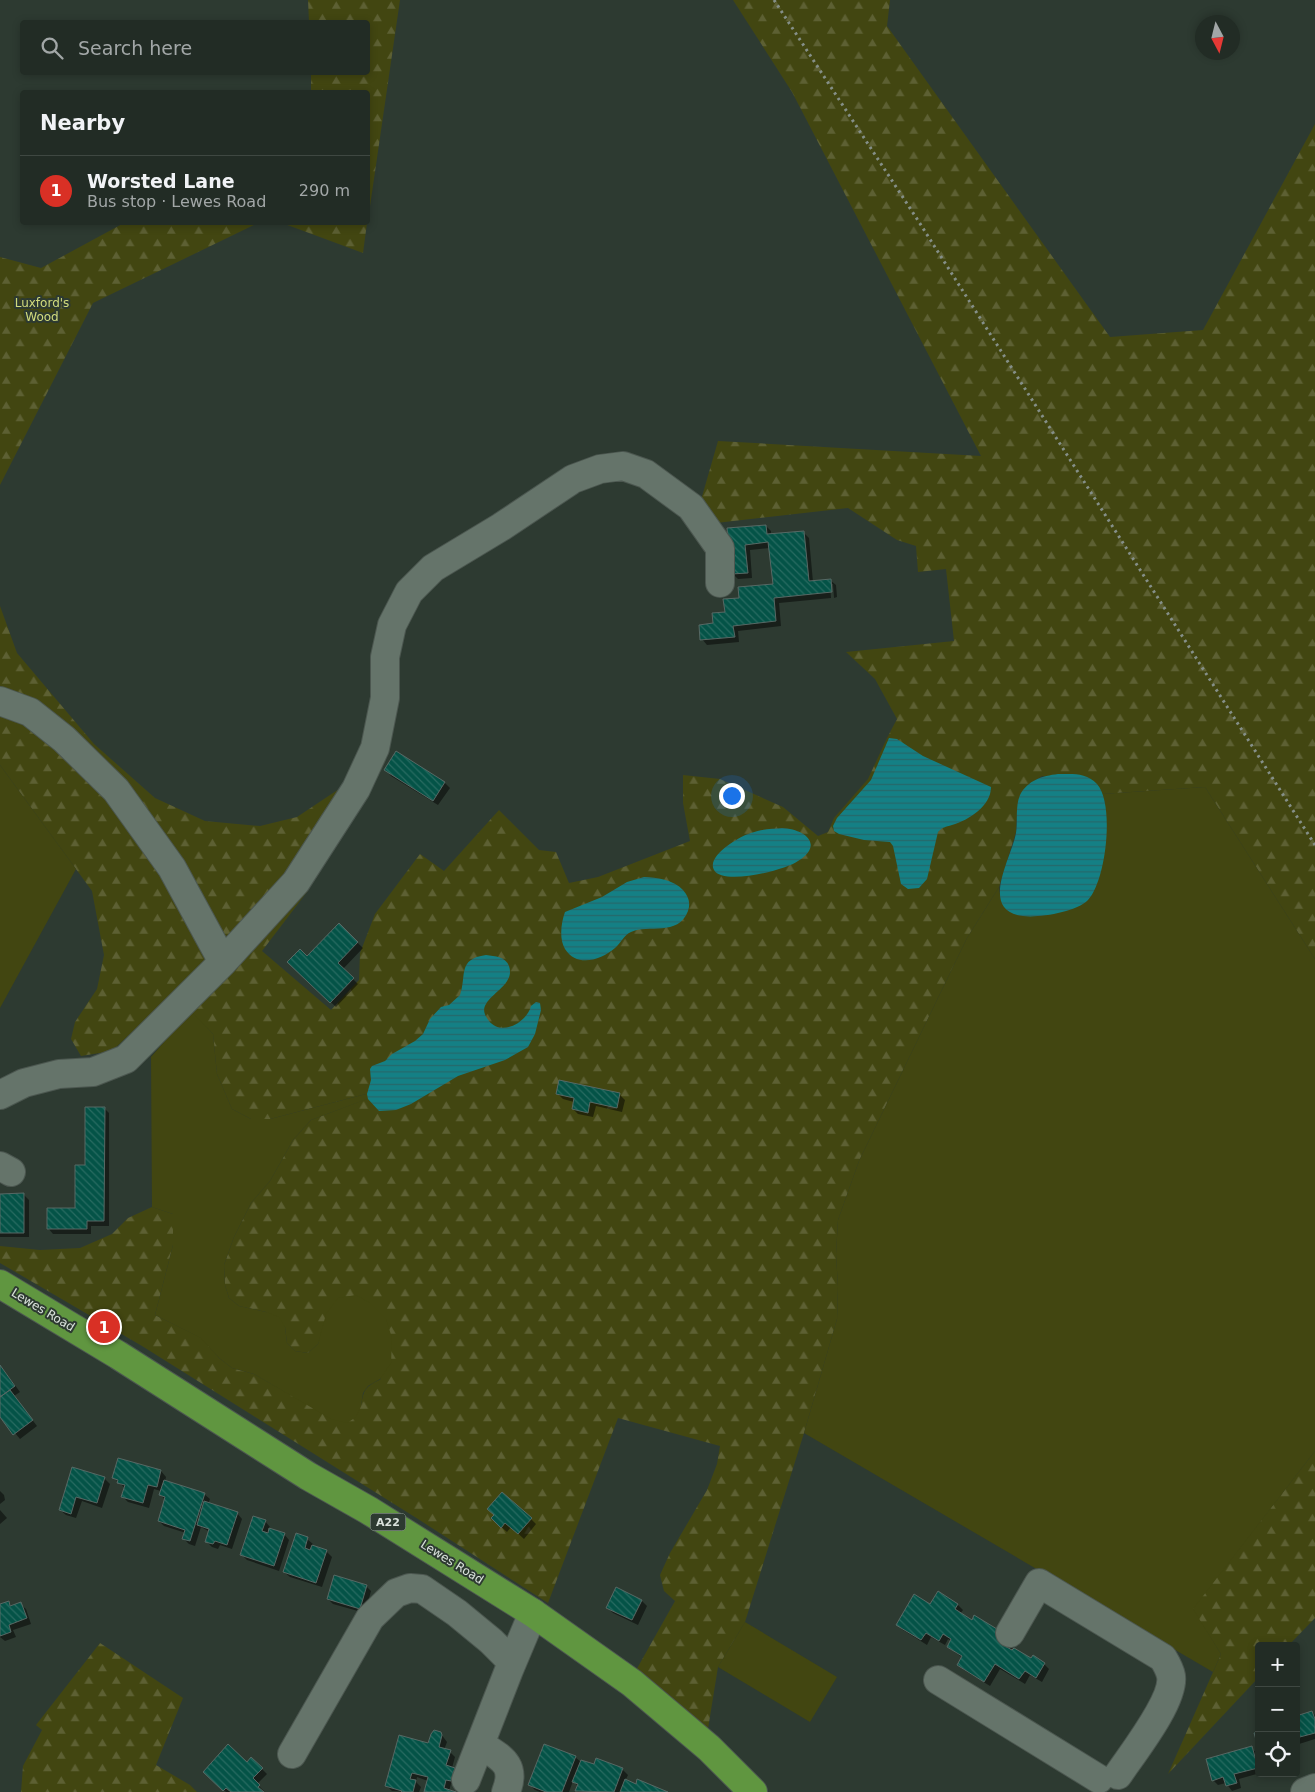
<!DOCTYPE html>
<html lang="en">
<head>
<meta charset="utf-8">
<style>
  body { margin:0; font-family:"DejaVu Sans",sans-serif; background:#2a342d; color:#f1f3f6 }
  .controls { position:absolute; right:15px; bottom:15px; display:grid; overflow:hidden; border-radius:5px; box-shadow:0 2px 8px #0003 }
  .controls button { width:45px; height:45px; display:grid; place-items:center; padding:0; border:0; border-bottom:1px solid #3f4842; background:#222c25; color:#f1f3f6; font:25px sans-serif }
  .compass { position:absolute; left:1195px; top:15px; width:45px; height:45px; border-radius:50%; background:#222c25; box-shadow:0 2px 8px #0003; rotate:173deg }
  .you { position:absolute; left:731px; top:795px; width:18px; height:18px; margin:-12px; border:4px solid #fff; border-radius:50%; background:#1a73e8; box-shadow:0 0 0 8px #1a73e833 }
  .badge { display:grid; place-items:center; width:32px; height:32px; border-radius:50%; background:#d93025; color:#fff; font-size:16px; font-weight:700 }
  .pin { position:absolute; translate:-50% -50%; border:2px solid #fff; box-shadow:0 1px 5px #0006 }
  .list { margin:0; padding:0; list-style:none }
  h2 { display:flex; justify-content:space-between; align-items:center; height:65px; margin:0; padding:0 20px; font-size:21px }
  h2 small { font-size:16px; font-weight:400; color:#a2a7a7 }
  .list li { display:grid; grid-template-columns:32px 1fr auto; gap:15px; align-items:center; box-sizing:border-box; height:70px; padding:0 20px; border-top:1px solid #3f4842 }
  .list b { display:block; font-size:19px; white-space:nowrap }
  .list p { margin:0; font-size:16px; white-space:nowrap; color:#a2a7a7 }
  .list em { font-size:16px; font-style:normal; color:#a2a7a7 }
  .icon { flex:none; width:28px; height:28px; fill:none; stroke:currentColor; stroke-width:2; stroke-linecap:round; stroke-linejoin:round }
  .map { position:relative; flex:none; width:1315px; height:1792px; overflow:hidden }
  .search { position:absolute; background:#222c25; box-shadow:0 2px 8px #0003; left:20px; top:20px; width:350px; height:55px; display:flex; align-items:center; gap:12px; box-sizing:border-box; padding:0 18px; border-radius:5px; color:#a2a7a7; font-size:19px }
  .panel { position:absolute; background:#222c25; box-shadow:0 2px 8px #0003; left:20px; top:90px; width:350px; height:135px; border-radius:5px }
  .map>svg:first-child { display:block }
  .forest { fill:url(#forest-firs) }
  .garden { fill:#424611 }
  .water { fill:url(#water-rules) }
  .shadow { fill:#0007 }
  .building { fill:url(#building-back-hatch); stroke:#576864 }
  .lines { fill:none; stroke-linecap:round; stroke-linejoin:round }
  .minor-casing { stroke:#4c5750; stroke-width:30 }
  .highway-casing { stroke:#4c5750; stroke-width:30 }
  .path { stroke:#858f88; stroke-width:3; stroke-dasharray:2.5 4; stroke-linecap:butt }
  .minor { stroke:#65746a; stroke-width:28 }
  .highway { stroke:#609640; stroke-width:28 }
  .labels { text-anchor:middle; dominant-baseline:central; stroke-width:4; stroke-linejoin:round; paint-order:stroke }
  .shield { fill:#2d3a31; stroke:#a6b0a9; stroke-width:1 }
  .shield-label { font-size:11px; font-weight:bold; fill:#dae2dc }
  .park-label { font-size:12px; fill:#d1db7c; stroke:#2d3a31 }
  .street-label { font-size:12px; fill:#dae2dc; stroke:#2d3a31 }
</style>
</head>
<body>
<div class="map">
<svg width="1315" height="1792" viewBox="0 0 1315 1792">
  <defs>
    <pattern id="forest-firs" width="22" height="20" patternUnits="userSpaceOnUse" patternTransform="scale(1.25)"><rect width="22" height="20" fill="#424611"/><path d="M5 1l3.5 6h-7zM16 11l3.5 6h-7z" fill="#5d6033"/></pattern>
    <pattern id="water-rules" width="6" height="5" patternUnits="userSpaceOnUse" patternTransform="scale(1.25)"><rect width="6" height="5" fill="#148085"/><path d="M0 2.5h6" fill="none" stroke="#26686a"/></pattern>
    <pattern id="building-back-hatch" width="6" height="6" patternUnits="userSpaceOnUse" patternTransform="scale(1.25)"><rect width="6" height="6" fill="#045347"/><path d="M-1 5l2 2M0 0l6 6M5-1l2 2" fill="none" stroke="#286b61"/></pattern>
  </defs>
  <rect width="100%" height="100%" fill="#2d3a31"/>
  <path class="forest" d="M 308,0 L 400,0 L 368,220 L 368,92 L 311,92 L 311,73 L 368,72 L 368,22 L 309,22 Z
    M 733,0 L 890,0 L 887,26 L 1110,337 L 1203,330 L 1315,124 L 1315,959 L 1205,787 L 1102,794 L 1098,785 L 1042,776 L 1028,785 L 1020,796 L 1017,811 L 1016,832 L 999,887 L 967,938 L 859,1161 L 838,1220 L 836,1254 L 838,1287 L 837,1319 L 804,1433 L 745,1622 L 718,1667 L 707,1735 L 635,1672 L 675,1601 L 664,1591 L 660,1575 L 670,1553 L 707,1490 L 717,1464 L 720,1446 L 618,1418 L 548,1603 L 418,1519 L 142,1346 L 0,1263 L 0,1246 L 40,1250 L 80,1248 L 112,1234 L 128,1218 L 152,1207 L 173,1214 L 173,1245 L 155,1315 L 202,1338 L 219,1358 L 232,1368 L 254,1374 L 291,1395 L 361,1406 C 364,1389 365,1387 381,1379 L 323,1331 L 318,1344 L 308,1353 L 295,1351 L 287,1343 L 285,1327 L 266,1312 L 239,1306 L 229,1298 L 225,1285 L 224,1265 L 234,1237 L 251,1203 L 270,1181 L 293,1140 L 311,1120 L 366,1099 L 366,1094 L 270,1119 L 251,1119 L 232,1109 L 217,1074 L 213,1034 L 172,994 L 112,1051 L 81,1056 L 71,1039 L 75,1022 L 97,989 L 104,955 L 92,891 L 0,765 L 0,606 L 17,653 L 94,744 L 155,798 L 205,821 L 260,826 L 297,817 L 342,787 L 360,806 L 307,892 L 262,951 L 331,1010 L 359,980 L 360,953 L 375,914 L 420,854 L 444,871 L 499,810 L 539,850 L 556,852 L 569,883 L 598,877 L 690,841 L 683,803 L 683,775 L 720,779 L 783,807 L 818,836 L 828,832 L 834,818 L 868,779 L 887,738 L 897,719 L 875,679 L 846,652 L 954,641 L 946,569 L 918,572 L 916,546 L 897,540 L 848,508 L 716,523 L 701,500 L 718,441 L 981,456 L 792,92 Z
    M 124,223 L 258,223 L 93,303 L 0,485 L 0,257 L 41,268 Z
    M 282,223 L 367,223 L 363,253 Z
    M 1315,1451 L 1315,1618 L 1288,1646 L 1259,1646 L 1259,1677 L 1168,1774 L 1221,1654 L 1192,1609 Z
    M 100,1643 L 183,1698 L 156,1765 L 190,1785 L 197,1792 L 21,1792 L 23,1766 L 42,1730 L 36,1725 Z"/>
  <path class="garden" d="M 0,765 L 76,869 L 0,1008 Z
    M 1205,787 L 1315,959 L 1315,1451 L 1193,1609 L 1221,1654 L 1213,1672 L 804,1433 L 837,1319 L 838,1287 L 836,1254 L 838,1220 L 859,1161 L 967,938 L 999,887 C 1001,922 1030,917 1056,913 L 1105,803 L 1102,794 Z
    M 191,1011 L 213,1034 L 217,1074 L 232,1109 L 251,1119 L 270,1119 L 366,1094 L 367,1099 L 311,1120 L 293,1140 L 270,1181 L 251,1203 L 234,1237 L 224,1265 L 225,1285 L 229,1298 L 239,1306 L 266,1312 L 279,1317 L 285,1327 L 287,1343 L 295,1351 L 308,1353 L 318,1344 L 326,1314 L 338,1298 L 356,1295 L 370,1303 L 386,1319 L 392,1338 L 391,1363 L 380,1379 L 368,1386 L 363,1393 L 361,1406 L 356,1417 L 347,1423 L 331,1419 L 254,1374 L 232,1368 L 219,1358 L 201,1338 L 155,1315 L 173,1245 L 173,1214 L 152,1207 L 151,1057 Z
    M 745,1622 L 837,1677 L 810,1722 L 718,1667 Z"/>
  <path class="water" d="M 889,738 L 897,739 L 923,756 L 991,787 C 991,806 969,820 952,825 C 945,827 943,827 938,832 L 927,879 L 919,888 L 908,889 L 901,884 L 893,846 L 890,842 L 864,840 L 839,834 L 834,831 L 833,826 L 837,818 L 871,780 Z
    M 1058,774 C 1072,774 1086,772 1097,784 C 1115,804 1106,881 1088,900 C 1076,912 1040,918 1023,916 C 978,911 1012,857 1016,833 C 1018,821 1015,807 1020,795 C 1028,780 1042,776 1058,774 Z
    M 782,828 C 804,829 825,844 798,861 C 786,870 723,886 714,870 C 706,856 740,836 751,833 C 762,829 771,829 782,828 Z
    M 644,877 C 656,877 674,880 683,890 C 688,896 691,902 688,911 C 678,937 648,924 631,932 C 624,935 621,943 615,948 C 601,960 577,968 565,949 C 559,939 561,923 565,912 L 602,897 L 627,882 Z
    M 486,955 C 495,956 506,957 509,966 C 515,983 493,992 486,1004 C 482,1010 485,1016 489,1021 C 502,1037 527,1022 531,1006 L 536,1002 L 540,1003 L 541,1010 L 535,1034 L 528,1047 L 505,1060 L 458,1076 L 411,1104 L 396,1110 L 379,1111 L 368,1099 L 367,1094 L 371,1080 L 370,1069 L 372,1066 L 385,1061 L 392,1054 L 415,1041 L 423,1034 L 430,1019 L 441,1007 L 449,1005 L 460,995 C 467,975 457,959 486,955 Z"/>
  <path class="shadow" d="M 766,526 L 771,531 L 771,535 L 803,532 L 809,538 L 813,582 L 830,580 L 836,585 L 837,597 L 834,598 L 833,584 L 830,584 L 831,598 L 779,603 L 781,626 L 738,631 L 739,642 L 707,645 L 702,639 L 741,599 L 774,585 L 770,548 L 750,550 L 752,578 L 738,579 L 733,574 L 728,530 Z
    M 386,770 L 444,782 L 450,788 L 438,805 L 391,776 Z
    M 339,925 L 363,948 L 343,969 L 358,984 L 336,1007 L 289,962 L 307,958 Z
    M 558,1094 L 620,1095 L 625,1100 L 622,1112 L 596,1106 L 593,1117 L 578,1114 L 573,1109 L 574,1102 L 563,1099 Z
    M 104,1108 L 109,1113 L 109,1226 L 91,1226 L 91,1234 L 53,1234 L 48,1228 L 76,1209 L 86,1166 Z
    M 0,1195 L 24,1195 L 29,1200 L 29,1237 L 0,1237 Z
    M 0,1365 L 20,1392 L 14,1396 L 37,1426 L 20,1439 L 0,1415 Z
    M 119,1460 L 161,1471 L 166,1477 L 165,1481 L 204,1494 L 210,1499 L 208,1504 L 237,1513 L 242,1519 L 232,1549 L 220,1545 L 218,1549 L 212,1547 L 206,1541 L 210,1532 L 201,1527 L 195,1546 L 189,1544 L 184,1539 L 186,1533 L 164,1526 L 159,1521 L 166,1500 L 160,1495 L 161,1491 L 154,1489 L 149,1508 L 128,1502 L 123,1497 L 125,1488 L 114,1478 Z
    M 73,1469 L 104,1478 L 110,1484 L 102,1508 L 82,1501 L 76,1518 L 66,1515 L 60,1510 Z
    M 0,1491 L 4,1495 L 5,1500 L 0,1504 Z
    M 0,1510 L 7,1518 L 0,1524 Z
    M 531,1519 L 536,1524 L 524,1539 L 511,1527 L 507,1532 L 498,1524 Z
    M 265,1521 L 270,1527 L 269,1530 L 284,1534 L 289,1540 L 279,1571 L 247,1560 L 242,1555 Z
    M 307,1539 L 313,1544 L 312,1547 L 326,1551 L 332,1557 L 322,1587 L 290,1577 L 284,1572 Z
    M 366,1586 L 371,1591 L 365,1613 L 333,1604 L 328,1599 Z
    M 642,1601 L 647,1606 L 638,1625 L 613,1613 L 608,1608 Z
    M 8,1603 L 12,1607 L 20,1604 L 26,1609 L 31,1624 L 13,1630 L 16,1637 L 5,1641 L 0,1637 L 0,1606 Z
    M 931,1605 L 958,1605 L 963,1610 L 960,1614 L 1015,1643 L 1009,1653 L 1044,1664 L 1049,1669 L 1042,1682 L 1030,1675 L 1025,1684 L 1000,1669 L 990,1686 L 964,1670 L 958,1665 L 963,1658 L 948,1647 L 952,1641 L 948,1639 L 945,1645 L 931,1637 L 927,1645 L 903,1630 L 897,1625 Z
    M 1312,1712 L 1315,1715 L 1315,1739 L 1299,1744 L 1296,1741 L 1296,1717 Z
    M 441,1734 L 447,1742 L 444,1750 L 450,1752 L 455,1757 L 452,1768 L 459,1774 L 456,1785 L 451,1784 L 449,1791 L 452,1792 L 425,1792 L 428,1781 L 417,1777 L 416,1782 L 421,1787 L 419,1792 L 392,1791 L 386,1785 Z
    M 1251,1748 L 1257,1753 L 1259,1761 L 1259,1773 L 1260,1773 L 1239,1779 L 1241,1788 L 1232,1791 L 1226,1783 L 1218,1785 L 1213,1780 Z
    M 575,1757 L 581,1762 L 622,1769 L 628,1775 L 625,1781 L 636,1785 L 665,1792 L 578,1792 L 577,1791 L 578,1786 L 573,1781 L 569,1792 L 540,1792 L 535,1790 L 530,1785 Z
    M 252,1759 L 267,1774 L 257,1784 L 264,1791 L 263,1792 L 226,1792 L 210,1777 L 248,1764 Z"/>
  <path class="building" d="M 766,525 L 767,534 L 804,531 L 809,581 L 831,579 L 832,592 L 774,598 L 776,621 L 733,626 L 735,637 L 700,640 L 699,625 L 713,623 L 712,613 L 725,612 L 723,599 L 739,598 L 738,587 L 773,584 L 768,542 L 745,545 L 748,573 L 731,574 L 727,528 Z
    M 396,751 L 445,782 L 433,801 L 384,770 Z
    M 339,923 L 358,942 L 338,963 L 354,978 L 330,1003 L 287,962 L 300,949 L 307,956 Z
    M 559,1080 L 620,1093 L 617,1108 L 590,1102 L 588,1113 L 572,1109 L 574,1098 L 556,1094 Z
    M 85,1107 L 105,1107 L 104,1221 L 87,1221 L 87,1229 L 47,1229 L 47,1208 L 75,1208 L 75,1165 L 85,1165 Z
    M 24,1193 L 24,1233 L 0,1233 L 0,1194 Z
    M 0,1365 L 15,1386 L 0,1397 Z
    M 10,1390 L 33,1420 L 13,1435 L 0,1417 L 0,1397 Z
    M 118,1458 L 161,1470 L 157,1487 L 148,1485 L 143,1503 L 121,1497 L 125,1485 L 117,1483 L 118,1480 L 112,1478 Z
    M 72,1467 L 105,1477 L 97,1503 L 76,1497 L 71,1514 L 59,1510 Z
    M 164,1480 L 205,1493 L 190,1541 L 182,1539 L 185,1530 L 158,1521 L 165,1497 L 159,1495 Z
    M 502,1492 L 532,1518 L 518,1534 L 505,1523 L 501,1528 L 491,1518 L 494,1515 L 487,1509 Z
    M 204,1501 L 238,1512 L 227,1545 L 215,1541 L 213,1544 L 205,1542 L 209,1529 L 197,1525 Z
    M 253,1516 L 266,1520 L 262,1531 L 268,1533 L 269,1528 L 285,1533 L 274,1566 L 240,1555 Z
    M 296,1533 L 308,1537 L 305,1548 L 310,1550 L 312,1545 L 327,1550 L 316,1583 L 283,1572 Z
    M 334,1575 L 367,1585 L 360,1609 L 327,1599 Z
    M 616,1587 L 642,1600 L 632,1620 L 606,1608 Z
    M 938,1591 L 958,1604 L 955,1609 L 972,1620 L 974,1615 L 1010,1637 L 1005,1646 L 1012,1650 L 1014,1648 L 1031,1658 L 1033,1655 L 1045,1663 L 1036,1678 L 1025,1671 L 1019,1679 L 995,1664 L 984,1682 L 957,1665 L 962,1656 L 947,1647 L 951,1639 L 943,1634 L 939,1641 L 926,1633 L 921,1640 L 896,1625 L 914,1594 L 930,1604 Z
    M 9,1601 L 10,1606 L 21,1602 L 27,1618 L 9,1625 L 11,1632 L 0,1636 L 0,1604 Z
    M 1312,1711 L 1315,1719 L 1315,1733 L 1296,1738 L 1296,1716 Z
    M 434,1730 L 441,1732 L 442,1735 L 439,1747 L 451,1750 L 446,1765 L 455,1768 L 451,1781 L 446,1780 L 444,1788 L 456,1792 L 424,1792 L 428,1777 L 412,1773 L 410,1779 L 416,1780 L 413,1792 L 401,1792 L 402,1791 L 385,1786 L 399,1735 L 428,1743 L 431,1734 Z
    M 1259,1732 L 1259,1750 L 1254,1733 Z
    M 228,1744 L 247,1762 L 251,1757 L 263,1768 L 253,1778 L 260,1785 L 258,1787 L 264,1792 L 231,1792 L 226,1788 L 223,1791 L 203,1772 Z
    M 544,1744 L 576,1756 L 562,1792 L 546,1792 L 528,1785 Z
    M 1252,1746 L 1258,1768 L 1234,1774 L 1237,1783 L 1226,1786 L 1223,1777 L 1212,1781 L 1206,1759 Z
    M 596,1758 L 623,1768 L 614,1792 L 575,1791 L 578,1784 L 572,1782 L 581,1760 L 594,1764 Z
    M 625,1779 L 636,1784 L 637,1779 L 668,1792 L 620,1792 Z"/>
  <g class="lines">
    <defs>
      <path id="minor" d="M 0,701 L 30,712 L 64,739 L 116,790 L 172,868 L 223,962 L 126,1059 L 93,1072 L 59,1074 L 24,1083 L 0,1095
        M 223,962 L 296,882 L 356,789 L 375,748 L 385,698 L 385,657 L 392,625 L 409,592 L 433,568 L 501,527 L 573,479 L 600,469 L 623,466 L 646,474 L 691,507 L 720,548 L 720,583
        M 0,1166 L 11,1172
        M 1010,1633 L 1039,1583 L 1163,1658 C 1166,1663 1170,1670 1171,1676 C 1175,1700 1132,1754 1118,1775
        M 938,1680 L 1099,1779
        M 480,1744 C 501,1758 517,1764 506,1792
        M 292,1754 L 370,1618 L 396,1593 L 410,1588 L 422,1589 L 457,1613 L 491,1641 L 512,1662
        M 466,1780 L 509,1670 L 533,1613
        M 1305,1792 L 1315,1788"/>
      <path id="highway" d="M 0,1284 L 118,1355 L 308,1476 L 368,1510 L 533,1613 L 632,1683 L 709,1748 L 753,1792"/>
    </defs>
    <use href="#minor" class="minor-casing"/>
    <use href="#highway" class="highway-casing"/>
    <path class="path" d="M 774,0 L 919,222 L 1315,845"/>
    <use href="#minor" class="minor"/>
    <use href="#highway" class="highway"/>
  </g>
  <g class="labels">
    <rect class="shield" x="370.5" y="1513.5" width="35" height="17" rx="4"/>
    <g class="shield-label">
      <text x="388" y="1522">A22</text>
    </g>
    <g class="park-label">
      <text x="42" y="303">Luxford's<tspan x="42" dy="14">Wood</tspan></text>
    </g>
    <g class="street-label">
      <text transform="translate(43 1310) rotate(31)">Lewes Road</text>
      <text transform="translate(452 1562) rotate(32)">Lewes Road</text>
    </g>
  </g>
</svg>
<div class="controls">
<button>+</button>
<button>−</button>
<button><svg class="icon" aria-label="locate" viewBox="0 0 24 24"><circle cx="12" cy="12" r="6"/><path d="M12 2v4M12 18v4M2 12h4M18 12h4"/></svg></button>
</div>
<svg class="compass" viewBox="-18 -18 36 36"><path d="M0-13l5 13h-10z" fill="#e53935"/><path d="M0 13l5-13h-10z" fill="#a2a7a7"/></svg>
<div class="you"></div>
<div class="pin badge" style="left:104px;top:1327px">1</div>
<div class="search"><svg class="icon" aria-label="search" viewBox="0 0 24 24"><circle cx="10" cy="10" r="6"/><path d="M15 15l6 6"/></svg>Search here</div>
<section class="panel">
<h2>Nearby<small></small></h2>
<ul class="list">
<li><span class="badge">1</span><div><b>Worsted Lane</b><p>Bus stop · Lewes Road</p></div><em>290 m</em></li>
</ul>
</section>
</div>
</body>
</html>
